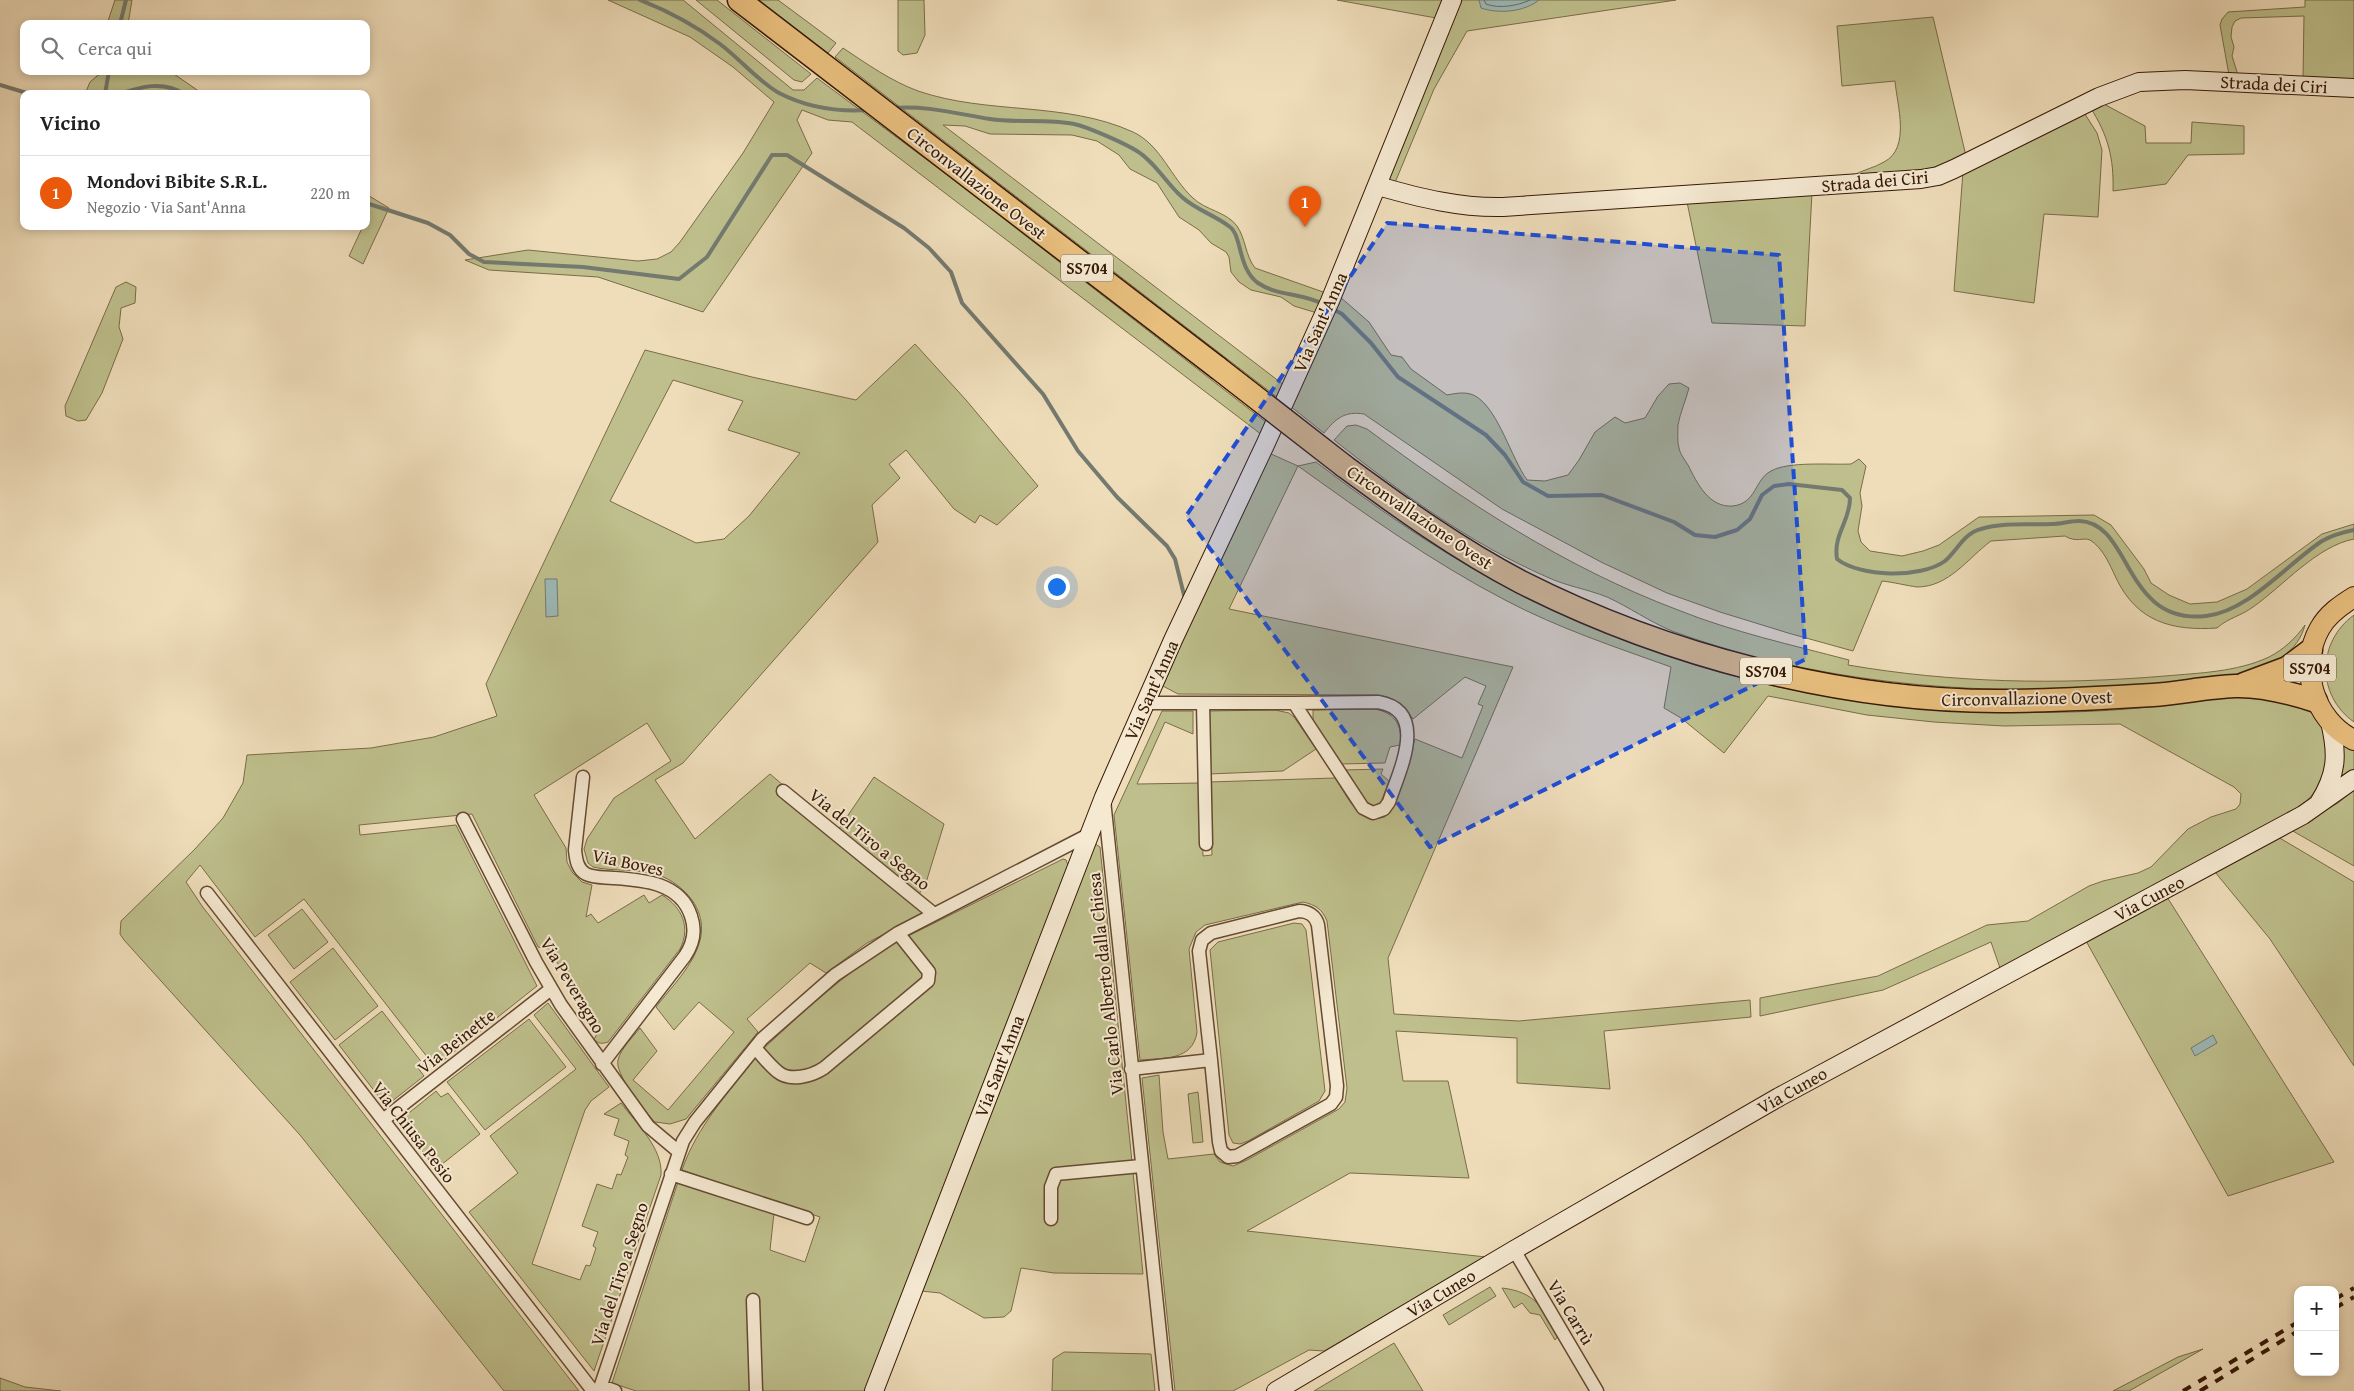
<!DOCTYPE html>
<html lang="it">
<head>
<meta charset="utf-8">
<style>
  body { margin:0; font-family:"Gentium Book Plus",serif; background:#f2f2f2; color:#222 }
  .controls { position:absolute; right:15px; bottom:15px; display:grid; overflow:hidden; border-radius:10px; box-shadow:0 2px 8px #0003 }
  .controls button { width:45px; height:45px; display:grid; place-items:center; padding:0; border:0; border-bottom:1px solid #e0e0e0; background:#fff; color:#222; font:25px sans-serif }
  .you { position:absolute; left:1056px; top:586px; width:18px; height:18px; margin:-12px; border:4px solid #fff; border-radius:50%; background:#1a73e8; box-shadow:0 0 0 8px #1a73e833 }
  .badge { display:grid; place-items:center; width:32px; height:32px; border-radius:50%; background:#ea580c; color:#fff; font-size:16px; font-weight:700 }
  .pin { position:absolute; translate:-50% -41px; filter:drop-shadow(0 1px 2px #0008) }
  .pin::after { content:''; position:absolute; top:26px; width:18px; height:15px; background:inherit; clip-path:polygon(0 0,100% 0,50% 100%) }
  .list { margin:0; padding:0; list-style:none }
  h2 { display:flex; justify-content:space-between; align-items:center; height:65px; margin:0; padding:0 20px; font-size:21px }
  h2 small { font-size:16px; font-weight:400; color:#767676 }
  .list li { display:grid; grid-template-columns:32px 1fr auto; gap:15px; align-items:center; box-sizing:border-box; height:75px; padding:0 20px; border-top:1px solid #e0e0e0 }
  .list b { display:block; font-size:19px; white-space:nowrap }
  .list p { margin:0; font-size:16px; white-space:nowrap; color:#767676 }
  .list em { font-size:16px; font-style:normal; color:#767676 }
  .icon { flex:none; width:28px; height:28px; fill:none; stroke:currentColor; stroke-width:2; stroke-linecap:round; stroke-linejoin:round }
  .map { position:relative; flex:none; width:2354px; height:1391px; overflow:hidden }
  .search { position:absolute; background:#fff; box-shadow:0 2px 8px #0003; left:20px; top:20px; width:350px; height:55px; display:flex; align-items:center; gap:12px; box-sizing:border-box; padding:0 18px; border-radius:10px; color:#767676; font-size:19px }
  .panel { position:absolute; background:#fff; box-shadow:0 2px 8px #0003; left:20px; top:90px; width:350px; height:140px; border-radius:10px }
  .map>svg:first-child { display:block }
  .green { fill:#bebf8c; stroke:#7a6c48; fill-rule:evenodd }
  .water { fill:#9cbab8; stroke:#747a70 }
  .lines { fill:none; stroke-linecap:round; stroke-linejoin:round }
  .shore { stroke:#6a6a5e; stroke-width:1 }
  .stream { stroke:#747a70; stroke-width:4 }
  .street-casing { stroke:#654a32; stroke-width:15 }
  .secondary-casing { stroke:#371905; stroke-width:20 }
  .primary-casing { stroke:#371905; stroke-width:22 }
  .highway-casing { stroke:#371905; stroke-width:25 }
  .street { stroke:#f5e9d2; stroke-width:12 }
  .secondary { stroke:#f5e9d2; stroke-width:18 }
  .primary { stroke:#e8be7d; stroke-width:20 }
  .highway { stroke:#e8be7d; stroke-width:22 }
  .rail { stroke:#371905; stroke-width:4; stroke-dasharray:9 9; stroke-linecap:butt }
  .highway-bridge-casing { stroke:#371905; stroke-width:25; stroke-linecap:butt }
  .highway-bridge { stroke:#e8be7d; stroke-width:22 }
  .marked { fill:#1d4ed8; fill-opacity:0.2; stroke:#1d4ed8; stroke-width:4; stroke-dasharray:10 6; stroke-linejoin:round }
  .labels { text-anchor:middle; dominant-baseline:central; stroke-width:4; stroke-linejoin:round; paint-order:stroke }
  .shield { fill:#f5e9d2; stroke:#705742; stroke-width:1 }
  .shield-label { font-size:16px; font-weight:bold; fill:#371905 }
  .street-label { font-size:18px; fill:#371905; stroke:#f5e9d2 }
</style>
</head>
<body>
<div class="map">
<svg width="2354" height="1391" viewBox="0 0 2354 1391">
  <rect width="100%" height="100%" fill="#efddba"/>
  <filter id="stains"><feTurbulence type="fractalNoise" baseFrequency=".004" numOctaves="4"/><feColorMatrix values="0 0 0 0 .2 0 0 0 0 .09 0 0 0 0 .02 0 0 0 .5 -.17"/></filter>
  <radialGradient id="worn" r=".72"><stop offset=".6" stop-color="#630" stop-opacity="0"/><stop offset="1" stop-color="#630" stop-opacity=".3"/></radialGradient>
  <path class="green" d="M 115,0 L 132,0 L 128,24 L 107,24 Z
    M 608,0 L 683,0 L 793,90 L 804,90 L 817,78 L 950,177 L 1267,423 L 1262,435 L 852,122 L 828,120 L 802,110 L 797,120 L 812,153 L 703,312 L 598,277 L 489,270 L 465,260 L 528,250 L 638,261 L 657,259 L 671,252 L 680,242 L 743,153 L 774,102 L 733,67 L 690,37 Z
    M 696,0 L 717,0 L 811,74 L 802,82 L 794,80 Z
    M 759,0 L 778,0 L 836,43 L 828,53 Z
    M 898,0 L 924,0 L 925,35 L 917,53 L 903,55 L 898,51 Z
    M 1337,0 L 1443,0 L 1436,18 Z
    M 1462,0 L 1676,0 L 1467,31 L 1434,89 L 1394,185 L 1389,180 Z
    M 2305,0 L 2354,0 L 2354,81 L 2303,78 L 2304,16 L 2241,18 L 2235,21 L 2232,27 L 2231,37 L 2234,47 L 2232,56 L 2238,75 L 2229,75 L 2220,25 L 2222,19 L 2228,12 L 2305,7 Z
    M 1933,17 L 1966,156 L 1928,173 L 1852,176 C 1862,170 1874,168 1884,162 C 1911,148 1897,105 1895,81 L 1842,86 L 1837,26 Z
    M 843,48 C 867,64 891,81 918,91 C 988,115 1065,101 1133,132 C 1161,145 1171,178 1193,198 C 1205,210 1227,212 1237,226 C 1246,239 1245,255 1255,268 L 1326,293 L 1317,313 L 1294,306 L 1281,297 L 1251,290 L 1239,282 L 1231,272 L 1229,257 L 1226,252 L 1211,243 L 1199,230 L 1179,217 L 1157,183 L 1130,169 L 1119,155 L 1097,141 L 1072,135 L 990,134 L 965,126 L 943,125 L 1284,385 L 1278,398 L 835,57 Z
    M 103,71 L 119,71 L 119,74 L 171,72 L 203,94 L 85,94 L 90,82 Z
    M 2100,102 L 2145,126 L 2146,143 L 2191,143 L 2192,122 L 2244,126 L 2244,154 L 2188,155 L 2166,184 L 2113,191 C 2114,158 2108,135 2090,107 Z
    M 2083,111 L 2097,133 L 2102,150 L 2098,217 L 2044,214 L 2034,303 L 1954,291 L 1963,171 Z
    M 1812,192 L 1805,326 L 1712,323 L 1687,202 Z
    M 366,194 L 389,208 L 363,264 L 349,256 L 363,226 L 366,226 L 370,212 L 366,210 Z
    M 126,282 L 136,287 L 135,303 L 121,308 L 119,327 L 123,339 L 102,393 L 86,420 L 78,421 L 66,416 L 65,406 L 116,287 Z
    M 1339,296 L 1369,322 L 1391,355 L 1402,357 L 1411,369 L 1447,395 C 1457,393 1468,391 1477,397 C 1499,412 1511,457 1527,480 L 1545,481 L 1568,475 L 1579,460 L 1595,432 L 1615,417 L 1625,423 L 1645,418 L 1658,396 L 1669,384 L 1680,383 L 1689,388 C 1686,400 1680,413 1678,425 C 1678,431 1677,442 1679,448 C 1680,454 1685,460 1688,465 C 1697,483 1709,508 1733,506 C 1757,503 1754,480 1771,471 C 1789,461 1830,465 1851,464 L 1859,459 L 1866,466 L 1860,493 L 1862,506 L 1858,531 L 1861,542 L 1870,551 L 1902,556 L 1923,551 L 1939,545 L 1979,517 L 2094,515 L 2111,525 L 2144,569 L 2151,583 L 2169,595 L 2190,604 L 2217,602 L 2247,589 L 2322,534 L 2354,524 L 2354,539 C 2317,546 2283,586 2253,607 C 2241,616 2228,618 2217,628 C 2172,631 2137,622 2116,578 C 2110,565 2103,548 2090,540 C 2084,537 2076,543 2065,536 L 1991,541 C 1968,558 1949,587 1917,587 C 1909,586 1892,582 1882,581 L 1853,651 L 1788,633 L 1720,612 L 1667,593 L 1601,562 L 1502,509 L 1364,414 C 1345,411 1336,418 1324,433 L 1290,406 Z
    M 915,344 L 966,400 L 1038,486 L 997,525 L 980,515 L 975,523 L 954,509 L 906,450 L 889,464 L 900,478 L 872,505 L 878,542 L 683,763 L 655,780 L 695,839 L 770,774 L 783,785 L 777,791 L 924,913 L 867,943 L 826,973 L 810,963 L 747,1019 L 758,1032 L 686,1119 L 670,1124 L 655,1122 C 645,1112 614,1073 618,1060 C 621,1048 633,1037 640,1028 L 657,1051 L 633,1080 L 668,1110 L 734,1032 L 699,1002 L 674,1030 L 656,1007 C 680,976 720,940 692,900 C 684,889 671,879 658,875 C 637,868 614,872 593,867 L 588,863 L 584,849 L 587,839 L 614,798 L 671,761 L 647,723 L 534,795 L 566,848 L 567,862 L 572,872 L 582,882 L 592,885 L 586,917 L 591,914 L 598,923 L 644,895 L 649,903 L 662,895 C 682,907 691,927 680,949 L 608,1042 C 602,1044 598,1044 594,1039 L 599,1031 L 549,949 L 538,947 L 472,814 L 359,825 L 360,835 L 456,825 L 537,986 L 435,1067 L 304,899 L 255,937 L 200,865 L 186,882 L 202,906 L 579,1391 L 504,1391 L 300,1135 L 124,940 L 120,934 L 121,921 L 195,849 L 223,818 L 243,783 L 247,755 L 371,748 L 434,737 L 497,716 L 486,684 L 645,350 L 752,377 L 856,400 ZM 673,380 L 743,401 L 728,430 L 800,453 L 749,516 L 724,539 L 696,543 L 610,501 Z
    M 1356,425 L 1367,429 C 1464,501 1564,567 1678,610 C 1733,632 1792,645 1849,660 L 1848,665 C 1953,683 2058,685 2165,676 C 2199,673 2237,672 2269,657 C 2283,650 2296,638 2305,625 C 2291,677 2217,677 2173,682 C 2010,700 1827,688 1672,631 C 1650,622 1629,607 1607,597 C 1587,589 1566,586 1547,577 C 1469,543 1400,492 1334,440 L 1347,426 Z
    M 1269,453 L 1298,466 L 1316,462 C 1357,493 1398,523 1442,550 C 1583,638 1748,693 1915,708 C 1951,712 1989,712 2026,712 C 2070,713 2114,711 2158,706 C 2192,703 2228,694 2263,697 C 2278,698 2294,704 2309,708 C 2314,714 2320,721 2323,728 C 2335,754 2323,789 2301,806 L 2000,968 L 1991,942 L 1883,990 L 1760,1016 L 1760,998 L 1878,976 L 1987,925 L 2028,921 L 2089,886 L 2103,881 L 2138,873 L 2151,867 L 2188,829 L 2211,817 L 2236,809 L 2240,804 L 2241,794 L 2234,787 L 2120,724 L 2004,726 L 1934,722 L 1867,715 L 1768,696 L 1724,753 L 1681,718 L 1664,708 L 1671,667 C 1615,647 1558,628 1505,600 C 1432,562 1365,514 1298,466 L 1229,609 L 1513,667 L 1388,958 L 1394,1014 L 1519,1021 L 1750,1000 L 1751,1017 L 1604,1031 L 1610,1089 L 1517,1083 L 1517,1038 L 1396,1031 L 1403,1081 L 1448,1081 L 1469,1178 L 1350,1173 L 1247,1231 L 1486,1257 L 1324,1351 L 1309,1350 L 1233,1391 L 1175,1391 L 1142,1078 L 1159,1075 L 1163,1132 L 1168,1159 L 1214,1154 L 1220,1162 L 1233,1166 L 1247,1160 L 1339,1109 L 1345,1102 L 1347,1088 L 1327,921 C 1322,909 1316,905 1303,902 L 1205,925 L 1196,932 L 1189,949 L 1197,1032 C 1193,1061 1163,1058 1140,1060 L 1114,815 L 1162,711 L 1193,711 L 1193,734 L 1165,722 L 1137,784 L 1201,783 L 1203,856 L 1212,855 L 1210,782 L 1335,778 C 1348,797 1358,825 1385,817 L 1393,805 L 1415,739 L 1462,758 L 1483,706 L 1478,704 L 1486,686 L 1465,677 L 1413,719 C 1403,704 1394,697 1376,695 L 1178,694 L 1161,685 Z
    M 2354,615 L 2354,722 C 2316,695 2317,642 2354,615 Z
    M 1374,709 C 1394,712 1403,725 1400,745 L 1390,747 L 1385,763 L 1341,764 L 1313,721 L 1313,710 Z
    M 1275,710 L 1289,713 L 1294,717 L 1316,749 L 1283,771 L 1209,774 L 1208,711 Z
    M 2343,744 L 2354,749 L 2354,769 L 2335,787 Z
    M 1383,769 L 1381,774 L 1389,781 L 1381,802 L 1373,806 L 1367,804 L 1344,770 Z
    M 874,777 L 944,824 L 925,886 L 918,895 L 838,830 Z
    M 2354,790 L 2354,866 L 2291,830 L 2338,803 Z
    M 2278,837 L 2354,882 L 2354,1066 L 2270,939 L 2215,872 Z
    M 1094,843 L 1100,847 L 1132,1162 L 1060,1168 L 1055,1186 L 1058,1180 L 1133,1172 L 1143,1274 L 1054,1273 L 1021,1268 L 1011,1311 L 1004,1317 L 984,1318 L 940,1293 L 921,1291 Z
    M 1063,859 L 1066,860 L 1068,865 L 865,1391 L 636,1391 L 612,1383 L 678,1182 L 774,1213 L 770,1250 L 805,1262 L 820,1217 L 682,1170 C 697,1126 729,1092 757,1056 L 772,1072 L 821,1075 L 933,983 L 934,974 L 906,937 Z
    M 2167,897 L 2334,1162 L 2228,1196 L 2086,941 Z
    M 302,909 L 328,942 L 294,969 L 268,935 Z
    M 1294,923 L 1302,924 L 1306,930 L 1325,1091 L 1319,1101 L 1248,1141 L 1240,1144 L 1233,1143 L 1229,1135 L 1210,950 L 1218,942 Z
    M 899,940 L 925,976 L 814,1069 C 787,1077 780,1067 762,1050 C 805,1010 848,970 899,940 Z
    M 333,948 L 378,1006 L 335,1040 L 290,982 Z
    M 548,1003 L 609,1087 L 591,1101 L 585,1110 L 532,1264 L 580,1280 L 586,1265 L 590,1266 L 596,1248 L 593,1246 L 598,1232 L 582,1226 L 597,1184 L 612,1189 L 617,1174 L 621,1175 L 628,1157 L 625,1155 L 629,1141 L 614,1135 L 619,1119 L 604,1114 L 621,1103 C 636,1123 663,1148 661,1175 L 594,1371 L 469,1212 L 518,1173 L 490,1136 L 576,1069 L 534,1015 Z
    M 382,1011 L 423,1064 L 418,1068 L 424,1076 L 386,1106 L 339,1045 Z
    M 529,1019 L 566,1067 L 485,1130 L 447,1082 Z
    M 436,1091 L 441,1097 L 448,1093 L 480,1134 L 436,1169 L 399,1121 Z
    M 1198,1092 L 1203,1142 L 1193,1143 L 1188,1094 Z
    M 1490,1287 L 1496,1296 L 1449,1325 L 1443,1315 Z
    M 1502,1288 C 1536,1292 1542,1308 1559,1335 L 1555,1340 L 1540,1315 L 1530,1313 L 1522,1303 L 1514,1308 Z
    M 1394,1343 L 1423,1391 L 1314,1391 Z
    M 2203,1349 L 2129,1391 L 2113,1391 L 2178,1357 Z
    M 1064,1352 L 1151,1354 L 1155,1391 L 1052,1391 L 1053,1359 Z
    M 0,1378 L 25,1387 L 61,1391 L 0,1391 Z"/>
  <path class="water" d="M 1479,0 L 1539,0 C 1524,12 1499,14 1481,8 Z
    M 545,579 L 557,579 L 558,616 L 546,617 Z
    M 2213,1035 L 2217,1043 L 2195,1056 L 2191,1048 Z"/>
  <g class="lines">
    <path class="shore" d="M 1484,0 L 1486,4 C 1499,9 1517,6 1530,0"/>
    <path class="stream" d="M 640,0 C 668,11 696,26 720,44 C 740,59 758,81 779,93 C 808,108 837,112 868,110
      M 120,24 L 126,0
      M 0,85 L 30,94
      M 105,94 L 109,71
      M 119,94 C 140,87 163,80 184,94
      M 892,108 C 926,105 958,114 990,119 C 1018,123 1046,119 1074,124 C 1088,127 1124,143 1137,151 C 1155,162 1166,183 1182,197 C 1196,210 1215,215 1230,227 C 1242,236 1238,269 1258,283 C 1277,296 1303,293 1323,304
      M 366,203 L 428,223 L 450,235 L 469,254 L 484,262 L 583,267 L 679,279 L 707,257 L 772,155 L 787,155 L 904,228 L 929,248 L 951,272 L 962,303 L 1043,394 L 1078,451 L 1117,497 L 1167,546 L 1175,559 L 1185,599
      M 1331,308 L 1342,314 L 1371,343 L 1398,377 L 1486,435 L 1505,455 L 1523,482 L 1548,496 L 1602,495 L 1674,522 L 1695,535 L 1715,537 L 1737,530 L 1750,519 L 1762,495 L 1774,486 L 1789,484 L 1842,490 L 1850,498 C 1850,522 1833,534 1837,559 C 1860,577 1920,579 1945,561 C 1957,551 1964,533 1981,529 C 2003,522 2029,525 2052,524 C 2061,524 2070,521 2079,521 C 2132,522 2123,625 2206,616 C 2249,611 2287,564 2322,541 C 2331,536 2344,532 2354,530"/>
    <defs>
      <path id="street" d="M 1146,703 L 1294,703 L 1363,808 L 1373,813 L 1384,809 L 1389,802 C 1399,771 1430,711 1378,702 L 1294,703
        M 1203,703 L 1206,844
        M 583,777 L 575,850 C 576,859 577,869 586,874 C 594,878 604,877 613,878 C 642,880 680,882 691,916 C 696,930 693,944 685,956 L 602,1064
        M 783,791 L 934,914
        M 1104,800 L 1166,1391
        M 463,819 L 536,962 L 561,1005 L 648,1126 L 679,1152
        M 207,893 L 593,1391
        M 755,1048 C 762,1055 769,1065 778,1072 C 790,1082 812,1076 824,1068 L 928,981 L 929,972 L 898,933
        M 1131,1069 L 1211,1060 L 1219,1142 L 1221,1151 L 1228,1157 L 1237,1156 L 1331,1104 L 1336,1097 L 1337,1086 L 1318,925 C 1316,916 1308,911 1299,911 L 1211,933 L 1202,940 L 1199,951 L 1211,1060
        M 383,1120 L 551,989
        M 671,1174 L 807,1218
        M 1051,1219 L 1051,1187 L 1056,1174 L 1141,1166
        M 1514,1250 L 1597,1391
        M 753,1300 L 756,1391
        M 601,1386 L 615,1391
        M 599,1391 L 683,1141 L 695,1122 L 762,1039 L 835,975 L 898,933 L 1088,835"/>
      <path id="secondary" d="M 1378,186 C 1420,198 1460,208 1503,207 L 1921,179 L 1938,176 L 1954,169 L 2099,97 L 2139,82 L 2185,80 L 2354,88
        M 2319,803 C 2337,774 2338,755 2330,722
        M 874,1391 L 1104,797 L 1173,640 L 1265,445 L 1330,301 L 1452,0
        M 1276,1391 L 1514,1250 L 1779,1097 L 2303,815 L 2354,779"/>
      <path id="primary" d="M 2354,597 C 2341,605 2328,614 2320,628 C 2298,666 2313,720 2354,740"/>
      <path id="highway" d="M 739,0 L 1218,368
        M 1344,466 C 1401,508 1458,549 1521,582 C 1665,655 1841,702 2003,701 C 2053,701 2103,698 2153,695 C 2180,693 2208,687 2235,686 C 2262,685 2291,693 2316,701
        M 2244,684 L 2287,668 L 2311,650"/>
    </defs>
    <use href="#street" class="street-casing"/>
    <use href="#secondary" class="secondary-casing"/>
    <use href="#primary" class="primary-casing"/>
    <use href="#highway" class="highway-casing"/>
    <use href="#street" class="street"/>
    <use href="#secondary" class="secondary"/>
    <use href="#primary" class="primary"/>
    <use href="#highway" class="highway"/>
    <path class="rail" d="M 2335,1299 L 2354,1288
      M 2335,1308 L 2354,1297
      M 2183,1391 L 2298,1322
      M 2200,1391 L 2298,1331"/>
    <defs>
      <path id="highway-bridge" d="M 1218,368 L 1344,466"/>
    </defs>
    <use href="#highway-bridge" class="highway-bridge-casing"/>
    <use href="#highway-bridge" class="highway-bridge"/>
  </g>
  <path class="marked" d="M 1387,223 L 1779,255 L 1806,659 L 1430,847 L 1186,516 Z"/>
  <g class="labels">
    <g class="shield">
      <rect x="1061" y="254.5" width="52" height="27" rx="4"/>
      <rect x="2284" y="654.5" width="52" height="27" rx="4"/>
      <rect x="1740" y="657.5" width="52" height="27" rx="4"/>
    </g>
    <g class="shield-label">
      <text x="1087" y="268">SS704</text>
      <text x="2310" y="668">SS704</text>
      <text x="1766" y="671">SS704</text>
    </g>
    <g class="street-label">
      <text transform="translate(2274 84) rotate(3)">Strada dei Ciri</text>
      <text transform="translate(1875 181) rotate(-5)">Strada dei Ciri</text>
      <text transform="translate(977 183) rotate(38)">Circonvallazione Ovest</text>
      <text transform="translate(1320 322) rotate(-66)">Via Sant'Anna</text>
      <text transform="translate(1420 517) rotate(34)">Circonvallazione Ovest</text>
      <text transform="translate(1151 690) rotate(-66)">Via Sant'Anna</text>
      <text transform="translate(2027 698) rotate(-1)">Circonvallazione Ovest</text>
      <text transform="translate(870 839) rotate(39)">Via del Tiro a Segno</text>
      <text transform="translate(628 862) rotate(12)">Via Boves</text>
      <text transform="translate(2149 898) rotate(-28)">Via Cuneo</text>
      <text transform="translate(1105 984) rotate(-96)">Via Carlo Alberto dalla Chiesa</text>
      <text transform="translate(573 985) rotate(59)">Via Peveragno</text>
      <text transform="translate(456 1041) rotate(-38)">Via Beinette</text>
      <text transform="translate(999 1066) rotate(-69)">Via Sant'Anna</text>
      <text transform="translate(1792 1090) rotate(-29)">Via Cuneo</text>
      <text transform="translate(414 1132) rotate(52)">Via Chiusa Pesio</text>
      <text transform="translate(619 1274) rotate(-72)">Via del Tiro a Segno</text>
      <text transform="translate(1441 1293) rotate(-31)">Via Cuneo</text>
      <text transform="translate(1571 1312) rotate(59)">Via Carrù</text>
    </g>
  </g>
  <rect width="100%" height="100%" filter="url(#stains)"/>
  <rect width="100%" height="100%" fill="url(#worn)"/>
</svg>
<div class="controls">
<button>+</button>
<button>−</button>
</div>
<div class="you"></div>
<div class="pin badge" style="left:1305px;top:227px">1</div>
<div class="search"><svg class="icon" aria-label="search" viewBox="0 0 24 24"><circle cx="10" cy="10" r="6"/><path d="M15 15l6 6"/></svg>Cerca qui</div>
<section class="panel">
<h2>Vicino<small></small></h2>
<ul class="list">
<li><span class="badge">1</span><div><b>Mondovi Bibite S.R.L.</b><p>Negozio · Via Sant'Anna</p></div><em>220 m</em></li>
</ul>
</section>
</div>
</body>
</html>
